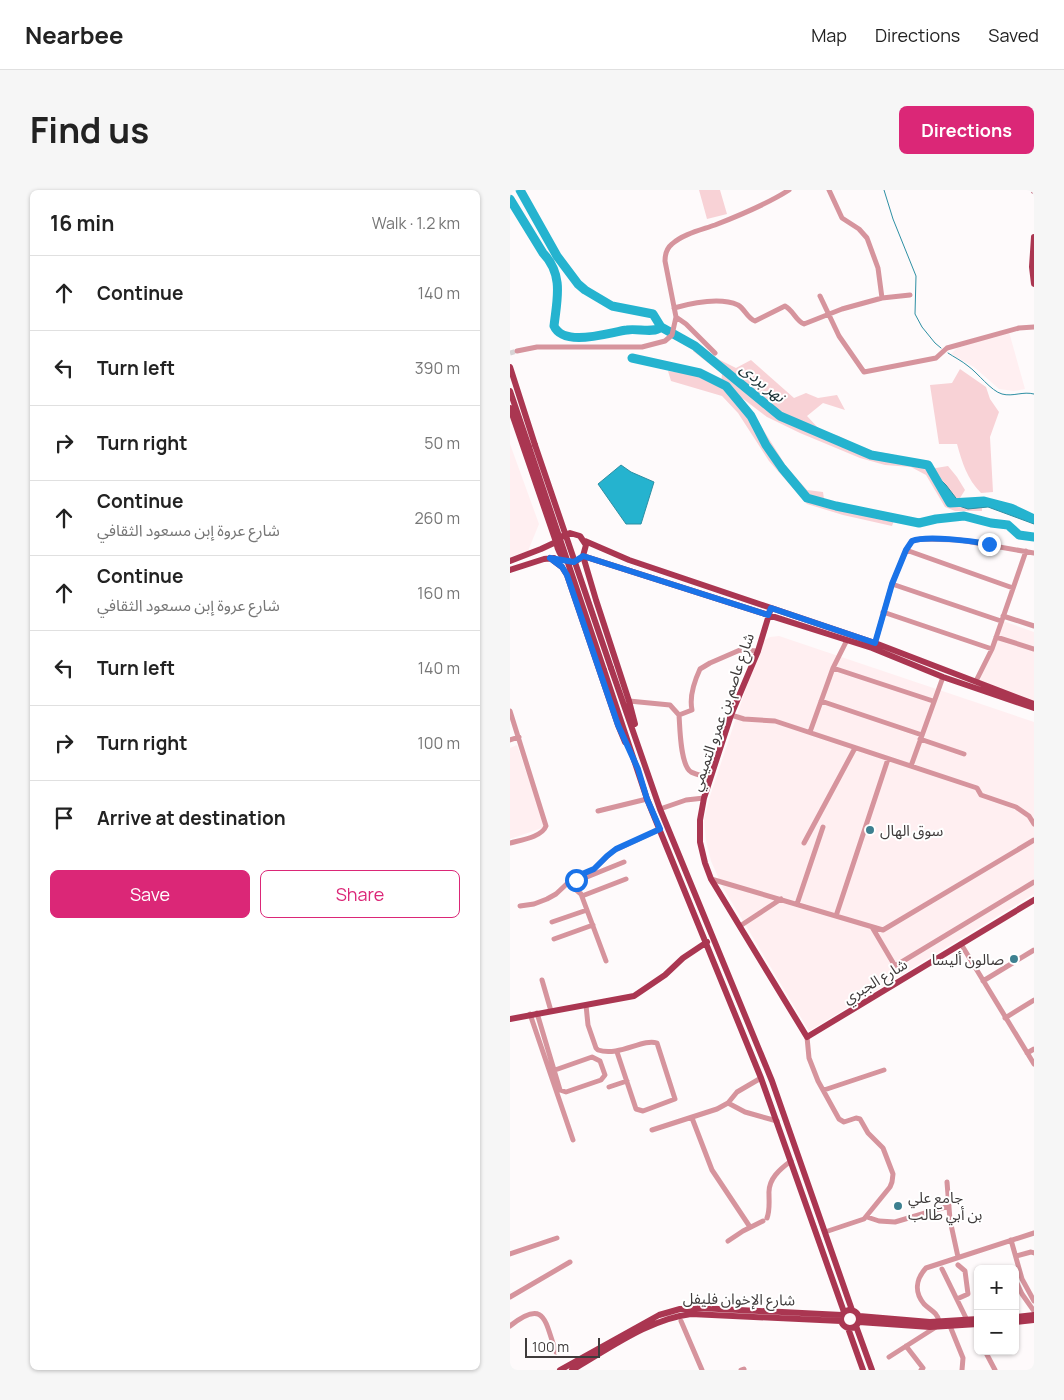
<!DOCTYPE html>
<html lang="en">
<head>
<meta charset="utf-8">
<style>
  body { margin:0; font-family:Manrope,"Noto Sans Arabic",sans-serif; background:#f6f6f6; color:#222 }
  .controls { position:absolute; right:15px; bottom:15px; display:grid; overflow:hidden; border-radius:8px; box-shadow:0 1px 4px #0004 }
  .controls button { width:45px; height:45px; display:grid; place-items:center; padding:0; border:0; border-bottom:1px solid #e0e0e0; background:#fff; color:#222; font:25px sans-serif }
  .scale { position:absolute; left:15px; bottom:12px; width:75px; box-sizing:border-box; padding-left:5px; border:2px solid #3f3b3b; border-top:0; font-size:14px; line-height:18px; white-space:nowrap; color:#3f3b3b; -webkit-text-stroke:4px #fff; paint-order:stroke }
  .stop { position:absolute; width:15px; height:15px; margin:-11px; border:4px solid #1a73e8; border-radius:50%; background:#fff }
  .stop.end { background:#1a73e8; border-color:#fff; box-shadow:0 1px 5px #0008 }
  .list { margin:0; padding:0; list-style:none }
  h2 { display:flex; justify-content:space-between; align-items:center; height:65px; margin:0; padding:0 20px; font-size:21px }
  h2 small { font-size:16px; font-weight:400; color:#767676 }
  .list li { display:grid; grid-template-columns:32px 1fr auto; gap:15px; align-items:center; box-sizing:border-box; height:75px; padding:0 20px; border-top:1px solid #e0e0e0 }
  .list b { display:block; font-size:19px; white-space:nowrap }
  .list p { margin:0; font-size:16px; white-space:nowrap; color:#767676 }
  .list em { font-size:16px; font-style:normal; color:#767676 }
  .actions { display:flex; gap:10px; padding:15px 20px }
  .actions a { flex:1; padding:11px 0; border:1px solid #db2777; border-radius:8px; text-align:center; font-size:18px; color:#db2777 }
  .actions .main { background:#db2777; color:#fff }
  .icon { flex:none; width:28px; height:28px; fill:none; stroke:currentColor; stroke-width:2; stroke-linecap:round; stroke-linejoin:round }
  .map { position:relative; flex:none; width:524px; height:1180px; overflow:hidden; border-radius:8px }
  header { display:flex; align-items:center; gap:30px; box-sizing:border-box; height:70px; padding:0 25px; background:#fff; border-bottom:1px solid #e0e0e0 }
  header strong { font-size:24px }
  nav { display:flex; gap:28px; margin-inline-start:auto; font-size:18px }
  .intro { display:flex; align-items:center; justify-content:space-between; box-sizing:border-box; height:120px; padding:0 30px }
  h1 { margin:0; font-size:35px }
  .button { padding:12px 22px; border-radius:8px; background:#db2777; color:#fff; font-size:18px; font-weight:700 }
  main { display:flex; gap:30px; padding:0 30px }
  aside { flex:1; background:#fff; border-radius:8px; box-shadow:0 1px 4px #0004 }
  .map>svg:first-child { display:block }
  .built { fill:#ffeff1 }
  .green { fill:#f8d2d6 }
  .water { fill:#25b3cf; stroke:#2d8fa3 }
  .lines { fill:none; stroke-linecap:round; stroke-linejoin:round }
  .stream { stroke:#2d8fa3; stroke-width:1 }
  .river { stroke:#25b3cf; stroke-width:9 }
  .minor-tunnel { stroke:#d8d4d5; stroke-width:5; stroke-dasharray:5 2.5; stroke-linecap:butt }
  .minor { stroke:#d6949d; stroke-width:5 }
  .major { stroke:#aa3651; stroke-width:6 }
  .major-bridge { stroke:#aa3651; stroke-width:6 }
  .route { stroke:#1a73e8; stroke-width:6 }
  .poi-dot { fill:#3d8090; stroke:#fff; stroke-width:2 }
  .labels { text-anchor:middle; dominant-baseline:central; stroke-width:4; stroke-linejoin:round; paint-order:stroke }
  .street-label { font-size:15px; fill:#3f3b3b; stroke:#fff }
  .poi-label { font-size:15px; fill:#3f3b3b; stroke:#fff; text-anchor:start }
  .water-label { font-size:16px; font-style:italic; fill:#1a3136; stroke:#fff }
</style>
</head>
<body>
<header>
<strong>Nearbee</strong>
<nav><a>Map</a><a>Directions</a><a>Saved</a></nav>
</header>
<div class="intro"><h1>Find us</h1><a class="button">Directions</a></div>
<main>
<aside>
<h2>16 min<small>Walk · 1.2 km</small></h2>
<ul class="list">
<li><svg class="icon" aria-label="ahead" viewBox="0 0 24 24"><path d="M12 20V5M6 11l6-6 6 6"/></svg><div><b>Continue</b></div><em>140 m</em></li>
<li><svg class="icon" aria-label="left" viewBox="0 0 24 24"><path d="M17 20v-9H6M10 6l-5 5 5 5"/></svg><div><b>Turn left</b></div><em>390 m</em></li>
<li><svg class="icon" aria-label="right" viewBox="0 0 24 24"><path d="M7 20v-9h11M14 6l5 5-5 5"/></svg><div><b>Turn right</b></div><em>50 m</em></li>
<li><svg class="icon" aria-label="ahead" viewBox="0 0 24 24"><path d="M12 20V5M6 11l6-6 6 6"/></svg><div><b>Continue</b><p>شارع عروة إبن مسعود الثقافي</p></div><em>260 m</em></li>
<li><svg class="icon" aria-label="ahead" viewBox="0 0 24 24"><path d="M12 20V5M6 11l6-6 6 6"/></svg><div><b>Continue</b><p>شارع عروة إبن مسعود الثقافي</p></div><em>160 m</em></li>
<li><svg class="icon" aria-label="left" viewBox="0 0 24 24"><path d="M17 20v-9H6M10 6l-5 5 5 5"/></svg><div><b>Turn left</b></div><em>140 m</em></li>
<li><svg class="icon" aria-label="right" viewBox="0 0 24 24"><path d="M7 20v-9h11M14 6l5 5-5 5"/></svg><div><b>Turn right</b></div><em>100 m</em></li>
<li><svg class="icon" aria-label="arrive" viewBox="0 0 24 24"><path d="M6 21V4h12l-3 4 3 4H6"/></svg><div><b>Arrive at destination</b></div></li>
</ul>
<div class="actions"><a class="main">Save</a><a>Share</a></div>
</aside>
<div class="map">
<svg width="524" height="1180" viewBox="0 0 524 1180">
  <rect width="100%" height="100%" fill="#fefafb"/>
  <path class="built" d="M 499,142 L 515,199 L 504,201 L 489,199 L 464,177 L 441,164 L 447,158 Z
    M 0,254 L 29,334 L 18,361 L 0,367 Z
    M 490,430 L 524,442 L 524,512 L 469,493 Z
    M 269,446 L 524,532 L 524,704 L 299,841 L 212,696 L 201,671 L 196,651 L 194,630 L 199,609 L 251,453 L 260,447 Z
    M 7,555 L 35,637 L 0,649 L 0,558 Z"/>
  <path class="green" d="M 189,0 L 210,0 L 217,24 L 197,29 Z
    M 188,153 L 208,169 L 226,178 L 241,170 L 284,208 L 296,203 L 308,208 L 327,205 L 335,220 L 313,213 L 297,226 L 310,240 L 329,246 L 356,260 L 381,264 L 413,275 L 426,278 L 438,276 L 447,287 L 455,300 L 450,308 L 472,315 L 472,321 L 445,321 L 435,317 L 416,285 L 401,277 L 375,275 L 350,268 L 290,243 L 257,227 L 232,208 L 244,225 L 276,276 L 297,300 L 313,302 L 314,309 L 329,314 L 386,325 L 382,336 L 333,325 L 297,314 L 259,271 L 228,223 L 212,206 L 161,191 L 158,181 L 185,185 L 211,195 L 212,184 L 183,161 Z
    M 450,179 L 476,197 L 480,209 L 489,222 L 480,247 L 483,302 L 471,303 C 457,289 452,272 447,254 L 429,254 L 420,195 L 442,193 Z"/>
  <path class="water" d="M 111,275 L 121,282 L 144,292 L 131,334 L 116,334 L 88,294 Z
    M 423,282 L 436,295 L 449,312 L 474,311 L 501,318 L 524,327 L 524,334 L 478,317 L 458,319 L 440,313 Z"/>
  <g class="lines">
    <path class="stream" d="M 374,0 L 383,29 L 406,86 L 405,124 L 412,137 L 425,153 L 431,158
      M 438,163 C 444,167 452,171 458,176 C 468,183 481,201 492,204 C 503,207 513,201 524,204"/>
    <path class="river" d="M 10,0 L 47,66 L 68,94 L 75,100 L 102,116 L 143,124 L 151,137 L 185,156 L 270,226 L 361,265 L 418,275 L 440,313 L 474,311 L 501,318 L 524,329
      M 0,9 L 33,63 C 54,85 47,109 44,136 C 54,158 100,142 117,140 C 128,138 143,144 151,137
      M 122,168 L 190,183 L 216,196 L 241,226 L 256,255 L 272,278 L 297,308 L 326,316 L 409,333 L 426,329 L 454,326 L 481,333 L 498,335 L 509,345 L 524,347"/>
    <path class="minor-tunnel" d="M 0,163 L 7,161"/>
    <path class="minor" d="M 319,0 L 332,28 L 349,39 L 357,48 L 368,78 L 372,108
      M 310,106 L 329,146 L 354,182 L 426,168 L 437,158 L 509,138 L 524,137
      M 164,118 C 182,113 210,107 228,115 C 235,119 237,128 245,131 L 275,116 C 283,120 286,131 294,134 L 332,119 L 372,108 L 400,105
      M 166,127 L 176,134 L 205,163
      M 7,161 L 27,157 L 132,157 L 155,151 L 162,145 L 166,127 L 155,71 C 155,65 157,58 162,54 C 173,44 191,40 205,35 C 228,26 259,13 279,0
      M 396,360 L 503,398
      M 382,394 L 491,431
      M 373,422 L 482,459
      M 493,426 L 524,436
      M 486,447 L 524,459
      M 365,453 L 382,394 L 396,360 L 402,351 L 411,349 L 450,350 L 524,363
      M 323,478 L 423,511
      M 466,491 L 482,459 L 516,361
      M 119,511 L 160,515 L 169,525 L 182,520 C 179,506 184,492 190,479 L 200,473 L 230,460 L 248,461
      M 311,511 L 412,545
      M 0,521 L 36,636 C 32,647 11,650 0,653
      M 169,525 C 170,537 170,575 181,582 C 187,585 195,586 200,588
      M 221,525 L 234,529 L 265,531 L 467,598 L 471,605 L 506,617 L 519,626 L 524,634
      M 300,542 L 323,478 L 337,450
      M 410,549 L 454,564
      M 0,550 L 9,547
      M 401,576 L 433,487
      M 150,619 L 176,610 L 194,608
      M 88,621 L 137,609
      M 294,653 L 345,558
      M 65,687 L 67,693 L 65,699 L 71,704 L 96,771
      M 201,689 L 373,740 L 524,650
      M 67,691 L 114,672
      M 72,706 L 116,689
      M 287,714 L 313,637
      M 10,716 L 24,714 L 37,709 L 46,704 L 62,689 L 84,679 L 103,661 L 150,639
      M 326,726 L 378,569
      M 42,732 L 77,720
      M 230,736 L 271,709
      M 362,737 L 385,776 L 524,692
      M 44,749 L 83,735
      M 451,754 L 524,874
      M 32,790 L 41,821
      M 473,791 L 524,760
      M 76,815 L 78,835 L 86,858 L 88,860 C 109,867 133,848 147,853 L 165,909 L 133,921 L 126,919 L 107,862
      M 27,823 L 50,900 L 56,902 L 91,890 L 95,885 L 90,871 L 82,867 L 45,880
      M 20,824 L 63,950
      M 495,828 L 524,810
      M 297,847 L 299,868 L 308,891 L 329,929 L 334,932 L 346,928 L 350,929 L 358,943 L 373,958 L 383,984 L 382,992 L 380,997 L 354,1029 L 315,1042
      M 517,863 L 524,859
      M 99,897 L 117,891
      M 314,900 L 374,880
      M 218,913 L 235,922 L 267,931
      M 182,928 L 202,980 L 240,1037
      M 142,940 L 207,919 L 218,913 L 227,902 L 251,888
      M 437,992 L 440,1030 L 448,1067
      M 357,1027 L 369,1031 L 385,1032 L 439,1016
      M 257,1028 C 260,1020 259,1013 259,1004 C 258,989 270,979 281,971
      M 501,1050 L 512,1089 L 524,1111
      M 218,1051 L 233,1041 L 253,1031
      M 0,1064 L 47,1048
      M 506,1066 L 521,1062 L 524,1063
      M 432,1079 L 457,1130
      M 505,1089 L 512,1104 L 524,1121
      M 0,1107 L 60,1072
      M 447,1109 L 458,1104 L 455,1081 L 448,1075
      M 171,1131 L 192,1180
      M 429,1131 C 427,1122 420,1120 414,1114 C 404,1102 406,1089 416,1078 L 524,1043
      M 0,1136 C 36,1107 35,1133 46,1162
      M 440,1136 L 453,1168 L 452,1180
      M 396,1156 L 413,1178 L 411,1180
      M 475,1161 L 485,1180
      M 379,1167 L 426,1137
      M 231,1180 L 234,1179"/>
    <path class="major" d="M 524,0 L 524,1
      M 524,47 L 522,77 L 524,94
      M 0,177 L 25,255
      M 0,201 L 19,257
      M 0,218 L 46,352 L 31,359 L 0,371
      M 60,343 L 70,346 L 76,355 L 73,366 C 59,380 49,367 46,352 L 54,345 Z
      M 75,351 L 119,370 L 365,453 L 524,514
      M 73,366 L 362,458 L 433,487 L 524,518
      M 73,366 L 86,410 L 119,511 L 125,534
      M 40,368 L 52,377 L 57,385 L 108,535 L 115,552
      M 0,380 L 34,369 L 44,368
      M 261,418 L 248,461 L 221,525 L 194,608 L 190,630 L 190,652 L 195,673 L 201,689 L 297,847 L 524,710
      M 101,478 L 150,619 L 262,891 L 342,1120
      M 94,480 L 137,609 L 251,888 L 334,1122
      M 0,829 L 124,806 L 155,785 L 173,768 L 197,752
      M331 1129a9 9 0 1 1 18 0a9 9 0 1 1-18 0Z
      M 349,1126 L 420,1132 L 468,1129
      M 505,1127 L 524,1125
      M 349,1132 L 420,1137 L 468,1134
      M 505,1132 L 524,1130
      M 346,1136 L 362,1180
      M 338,1138 L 353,1180
      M 50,1180 L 149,1125 L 170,1119 L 189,1118 L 332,1125
      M 62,1180 C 99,1159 139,1129 181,1124 L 331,1131"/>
    <path class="major-bridge" d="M 25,255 L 101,478
      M 19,257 L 94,480"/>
  </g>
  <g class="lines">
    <path class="route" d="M 66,690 L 65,687 L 84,679 L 97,666 L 106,659 L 150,639 L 137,609 L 128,579 L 108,535 L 57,385 L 52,377 L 40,368 L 64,372 L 73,366 L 258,425 L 261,418 L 365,453 L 382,394 L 396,360 L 402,351 C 416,345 462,351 479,354"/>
  </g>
  <g class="poi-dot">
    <circle cx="360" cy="640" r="5"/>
    <circle cx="504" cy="769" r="5"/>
    <circle cx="388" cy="1016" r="5"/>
  </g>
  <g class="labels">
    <g class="street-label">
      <text transform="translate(212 522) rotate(-71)">شارع عاصم بن عمرو التميمي</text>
      <text transform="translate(365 791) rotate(-31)">شارع الجبري</text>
      <text transform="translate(229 1109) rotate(1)">شارع الإخوان فليفل</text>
    </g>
    <g class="poi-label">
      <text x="370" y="640">سوق الهال</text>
      <text x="494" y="769" text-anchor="end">صالون أليسا</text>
      <text x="398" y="1007">جامع علي<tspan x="398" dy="17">بن أبي طالب</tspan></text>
    </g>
    <g class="water-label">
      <text transform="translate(253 192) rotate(39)">نهر بردى</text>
    </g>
  </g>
</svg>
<div class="controls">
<button>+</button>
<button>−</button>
</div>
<div class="scale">100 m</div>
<div class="stop" style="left:66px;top:690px"></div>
<div class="stop end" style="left:479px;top:354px"></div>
</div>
</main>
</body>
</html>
